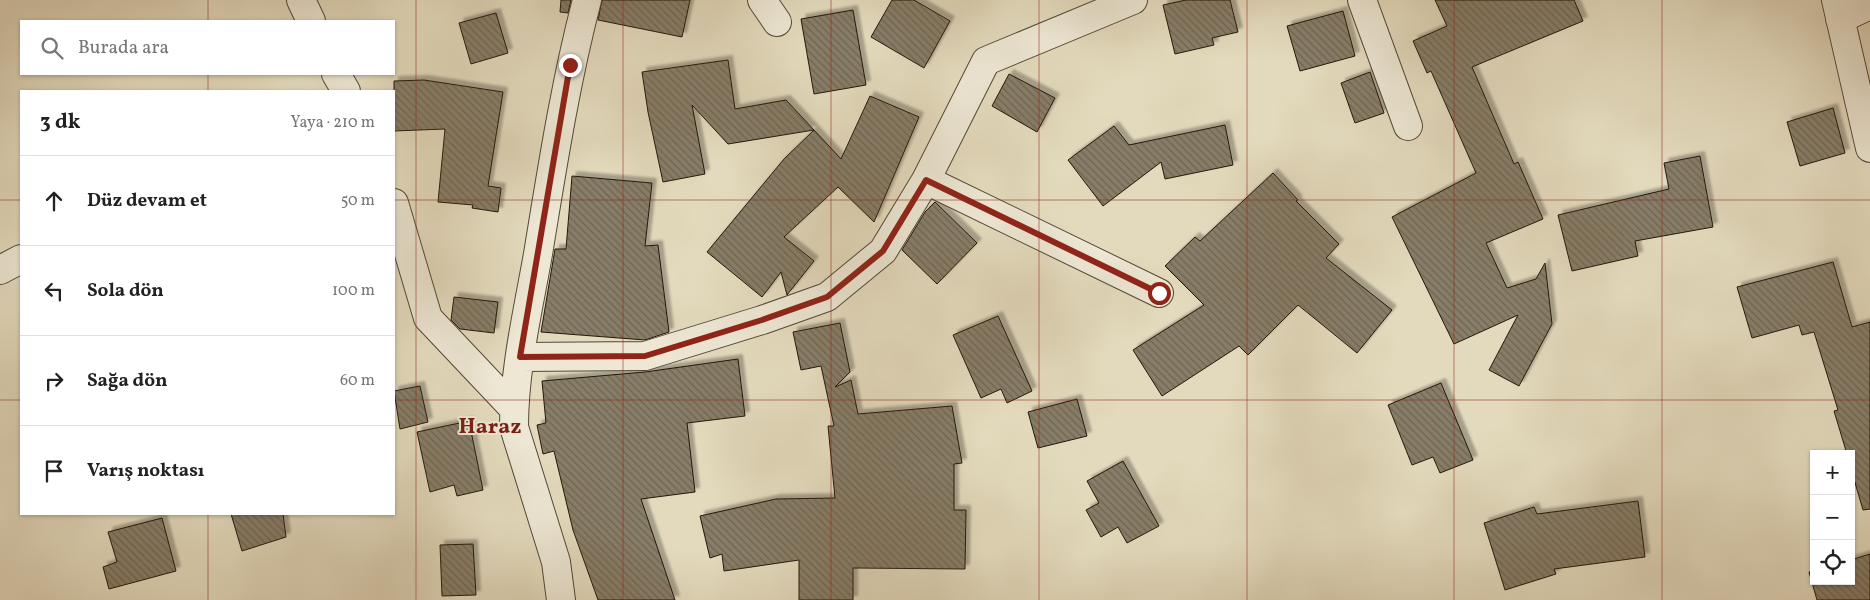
<!DOCTYPE html>
<html lang="tr">
<head>
<meta charset="utf-8">
<style>
  body { margin:0; font-family:Vollkorn,serif; background:#f2f2f2; color:#222 }
  .controls { position:absolute; right:15px; bottom:15px; display:grid; overflow:hidden; border-radius:0px; box-shadow:0 1px 4px #0004 }
  .controls button { width:45px; height:45px; display:grid; place-items:center; padding:0; border:0; border-bottom:1px solid #e0e0e0; background:#fff; color:#222; font:25px sans-serif }
  .stop { position:absolute; width:15px; height:15px; margin:-11px; border:4px solid #8f2418; border-radius:50%; background:#fff }
  .stop.end { background:#8f2418; border-color:#fff; box-shadow:0 1px 5px #0008 }
  .list { margin:0; padding:0; list-style:none }
  h2 { display:flex; justify-content:space-between; align-items:center; height:65px; margin:0; padding:0 20px; font-size:21px }
  h2 small { font-size:16px; font-weight:400; color:#767676 }
  .list li { display:grid; grid-template-columns:32px 1fr auto; gap:15px; align-items:center; box-sizing:border-box; height:90px; padding:0 20px; border-top:1px solid #e0e0e0 }
  .list b { display:block; font-size:19px; white-space:nowrap }
  .list em { font-size:16px; font-style:normal; color:#767676 }
  .icon { flex:none; width:28px; height:28px; fill:none; stroke:currentColor; stroke-width:2; stroke-linecap:round; stroke-linejoin:round }
  .map { position:relative; flex:none; width:1870px; height:600px; overflow:hidden }
  .search { position:absolute; background:#fff; box-shadow:0 1px 4px #0004; left:20px; top:20px; width:375px; height:55px; display:flex; align-items:center; gap:12px; box-sizing:border-box; padding:0 18px; border-radius:0px; color:#767676; font-size:19px }
  .panel { position:absolute; background:#fff; box-shadow:0 1px 4px #0004; left:20px; top:90px; width:375px; height:425px; border-radius:0px }
  .map>svg:first-child { display:block }
  .building { fill:url(#building-back-hatch); stroke:#23180a; filter:url(#shadow) }
  .lines { fill:none; stroke-linecap:round; stroke-linejoin:round }
  .minor-casing { stroke:#534837; stroke-width:30 }
  .minor { stroke:#ede7d4; stroke-width:28 }
  .route { stroke:#8f2418; stroke-width:6 }
  .grid { fill:none; stroke:#8f2418; stroke-width:1; stroke-opacity:0.55 }
  .labels { text-anchor:middle; dominant-baseline:central; stroke-width:4; stroke-linejoin:round; paint-order:stroke }
  .district-label { font-size:22px; font-weight:bold; fill:#7a1f14; stroke:#ede7d4 }
</style>
</head>
<body>
<div class="map">
<svg width="1870" height="600" viewBox="0 0 1870 600">
  <defs>
    <pattern id="building-back-hatch" width="6" height="6" patternUnits="userSpaceOnUse" patternTransform="scale(1.25)"><rect width="6" height="6" fill="#877d67"/><path d="M-1 5l2 2M0 0l6 6M5-1l2 2" fill="none" stroke="#6e6553"/></pattern>
    <filter id="shadow"><feDropShadow dx="4.5" dy="-4.5" stdDeviation="1" flood-color="#0004"/></filter>
  </defs>
  <rect width="100%" height="100%" fill="#e3dabd"/>
  <filter id="stains"><feTurbulence type="fractalNoise" baseFrequency=".004" numOctaves="4"/><feColorMatrix values="0 0 0 0 .2 0 0 0 0 .09 0 0 0 0 .02 0 0 0 .5 -.17"/></filter>
  <radialGradient id="worn" r=".72"><stop offset=".6" stop-color="#630" stop-opacity="0"/><stop offset="1" stop-color="#630" stop-opacity=".3"/></radialGradient>
  <path class="building" d="M 561,0 L 571,0 L 568,13 L 560,12 Z
    M 602,0 L 690,0 L 682,37 L 598,20 Z
    M 892,0 L 914,0 L 950,21 L 924,68 L 871,37 Z
    M 1186,0 L 1230,0 L 1238,32 L 1212,38 L 1214,45 L 1175,54 L 1163,5 Z
    M 1435,0 L 1574,0 L 1583,21 L 1472,67 L 1514,164 L 1518,162 L 1543,219 L 1486,243 L 1507,288 L 1536,279 L 1545,263 L 1552,324 L 1519,386 L 1489,370 L 1518,315 L 1454,344 L 1392,217 L 1476,173 L 1431,71 L 1427,73 L 1413,41 L 1447,26 Z
    M 853,10 L 866,85 L 814,94 L 801,19 Z
    M 1343,11 L 1355,56 L 1300,71 L 1287,26 Z
    M 496,13 L 508,53 L 471,64 L 459,23 Z
    M 728,60 L 735,109 L 786,100 L 814,130 L 728,144 L 692,105 L 705,174 L 663,182 L 648,112 L 642,72 Z
    M 1370,72 L 1384,113 L 1355,123 L 1341,83 Z
    M 1009,74 L 1055,98 L 1037,132 L 992,106 Z
    M 424,80 L 503,92 L 488,186 L 501,188 L 498,212 L 472,208 L 473,205 L 438,202 L 445,129 L 394,131 L 394,81 Z
    M 870,96 L 919,117 L 874,222 L 838,187 L 784,237 L 814,261 L 787,295 L 781,272 L 762,297 L 707,252 L 784,159 L 814,130 L 841,159 Z
    M 1833,108 L 1845,153 L 1800,166 L 1787,122 Z
    M 1225,125 L 1233,165 L 1165,179 L 1161,162 L 1103,206 L 1068,160 L 1114,126 L 1129,145 Z
    M 1700,156 L 1713,227 L 1635,241 L 1638,256 L 1572,271 L 1558,215 L 1669,189 L 1664,163 Z
    M 1273,173 L 1298,200 L 1296,201 L 1339,244 L 1326,258 L 1392,310 L 1357,353 L 1298,305 L 1248,355 L 1239,346 L 1162,396 L 1133,350 L 1204,305 L 1165,266 L 1195,237 L 1200,241 Z
    M 572,176 L 652,183 L 645,246 L 658,245 L 669,332 L 645,340 L 541,332 L 555,249 L 566,249 Z
    M 935,202 L 977,243 L 937,284 L 902,250 L 925,212 Z
    M 1833,262 L 1852,327 L 1870,322 L 1870,509 L 1863,510 L 1851,469 L 1851,454 L 1847,454 L 1834,411 L 1838,410 L 1814,332 L 1802,335 L 1799,325 L 1752,338 L 1737,287 Z
    M 454,297 L 498,302 L 494,333 L 460,329 L 451,320 Z
    M 998,316 L 1032,391 L 1007,403 L 1001,389 L 981,398 L 953,335 Z
    M 840,323 L 850,372 L 835,387 L 851,380 L 858,414 L 952,406 L 962,463 L 954,464 L 954,510 L 966,510 L 965,569 L 853,568 L 853,600 L 799,600 L 799,560 L 724,571 L 722,554 L 710,558 L 700,516 L 776,499 L 835,498 L 828,426 L 834,426 L 821,366 L 801,370 L 793,332 Z
    M 738,359 L 745,416 L 687,423 L 695,492 L 641,499 L 675,600 L 598,600 L 573,530 L 554,451 L 543,454 L 537,425 L 546,423 L 542,381 L 645,372 Z
    M 1441,383 L 1473,460 L 1440,473 L 1433,457 L 1412,465 L 1388,405 Z
    M 420,386 L 428,422 L 400,429 L 394,391 Z
    M 1077,399 L 1087,436 L 1038,448 L 1028,412 Z
    M 469,421 L 483,490 L 457,496 L 454,485 L 430,492 L 417,432 Z
    M 1123,461 L 1159,526 L 1127,543 L 1118,527 L 1101,537 L 1086,510 L 1099,503 L 1087,481 Z
    M 1638,501 L 1645,557 L 1554,569 L 1556,574 L 1505,590 L 1484,523 L 1534,507 L 1537,514 Z
    M 231,514 L 283,514 L 286,537 L 242,551 Z
    M 162,518 L 176,571 L 109,589 L 103,567 L 117,562 L 108,532 Z
    M 473,544 L 476,595 L 442,596 L 440,545 Z
    M 1870,554 L 1870,600 L 1817,600 L 1809,572 L 1814,571 L 1814,581 L 1851,581 L 1851,560 Z"/>
  <g class="lines">
    <defs>
      <path id="minor" d="M 301,0 L 311,21
        M 762,0 L 777,22
        M 1362,0 L 1408,126
        M 1836,0 L 1870,148
        M 1840,19 L 1870,5
        M 336,74 L 346,91
        M 926,180 L 1159,293
        M 394,203 L 428,318 L 514,409
        M 0,270 L 21,259
        M 520,357 L 645,356 L 762,320 L 827,297 L 883,251 L 926,180 L 986,61 L 1133,0
        M 561,600 L 556,562 L 514,427 C 514,369 528,311 538,254 C 552,169 565,84 587,0"/>
    </defs>
    <use href="#minor" class="minor-casing"/>
    <use href="#minor" class="minor"/>
  </g>
  <g class="lines">
    <path class="route" d="M 570,65 L 520,357 L 645,356 L 762,320 L 827,297 L 883,251 L 926,180 L 1159,293"/>
  </g>
  <path class="grid" d="M 208,0 L 208,21M 416,0 L 416,600M 623,0 L 623,600M 831,0 L 831,600M 1039,0 L 1039,600M 1247,0 L 1247,600M 1454,0 L 1454,600M 1662,0 L 1662,600M 208,74 L 208,91M 0,200 L 21,200M 394,200 L 1870,200M 0,400 L 21,400M 394,400 L 1870,400M 208,514 L 208,600"/>
  <g class="labels">
    <g class="district-label">
      <text x="490" y="427">Haraz</text>
    </g>
  </g>
  <rect width="100%" height="100%" filter="url(#stains)"/>
  <rect width="100%" height="100%" fill="url(#worn)"/>
</svg>
<div class="controls">
<button>+</button>
<button>−</button>
<button><svg class="icon" aria-label="locate" viewBox="0 0 24 24"><circle cx="12" cy="12" r="6"/><path d="M12 2v4M12 18v4M2 12h4M18 12h4"/></svg></button>
</div>
<div class="stop" style="left:1159px;top:293px"></div>
<div class="stop end" style="left:570px;top:65px"></div>
<div class="search"><svg class="icon" aria-label="search" viewBox="0 0 24 24"><circle cx="10" cy="10" r="6"/><path d="M15 15l6 6"/></svg>Burada ara</div>
<section class="panel">
<h2>3 dk<small>Yaya · 210 m</small></h2>
<ul class="list">
<li><svg class="icon" aria-label="ahead" viewBox="0 0 24 24"><path d="M12 20V5M6 11l6-6 6 6"/></svg><div><b>Düz devam et</b></div><em>50 m</em></li>
<li><svg class="icon" aria-label="left" viewBox="0 0 24 24"><path d="M17 20v-9H6M10 6l-5 5 5 5"/></svg><div><b>Sola dön</b></div><em>100 m</em></li>
<li><svg class="icon" aria-label="right" viewBox="0 0 24 24"><path d="M7 20v-9h11M14 6l5 5-5 5"/></svg><div><b>Sağa dön</b></div><em>60 m</em></li>
<li><svg class="icon" aria-label="arrive" viewBox="0 0 24 24"><path d="M6 21V4h12l-3 4 3 4H6"/></svg><div><b>Varış noktası</b></div></li>
</ul>
</section>
</div>
</body>
</html>
